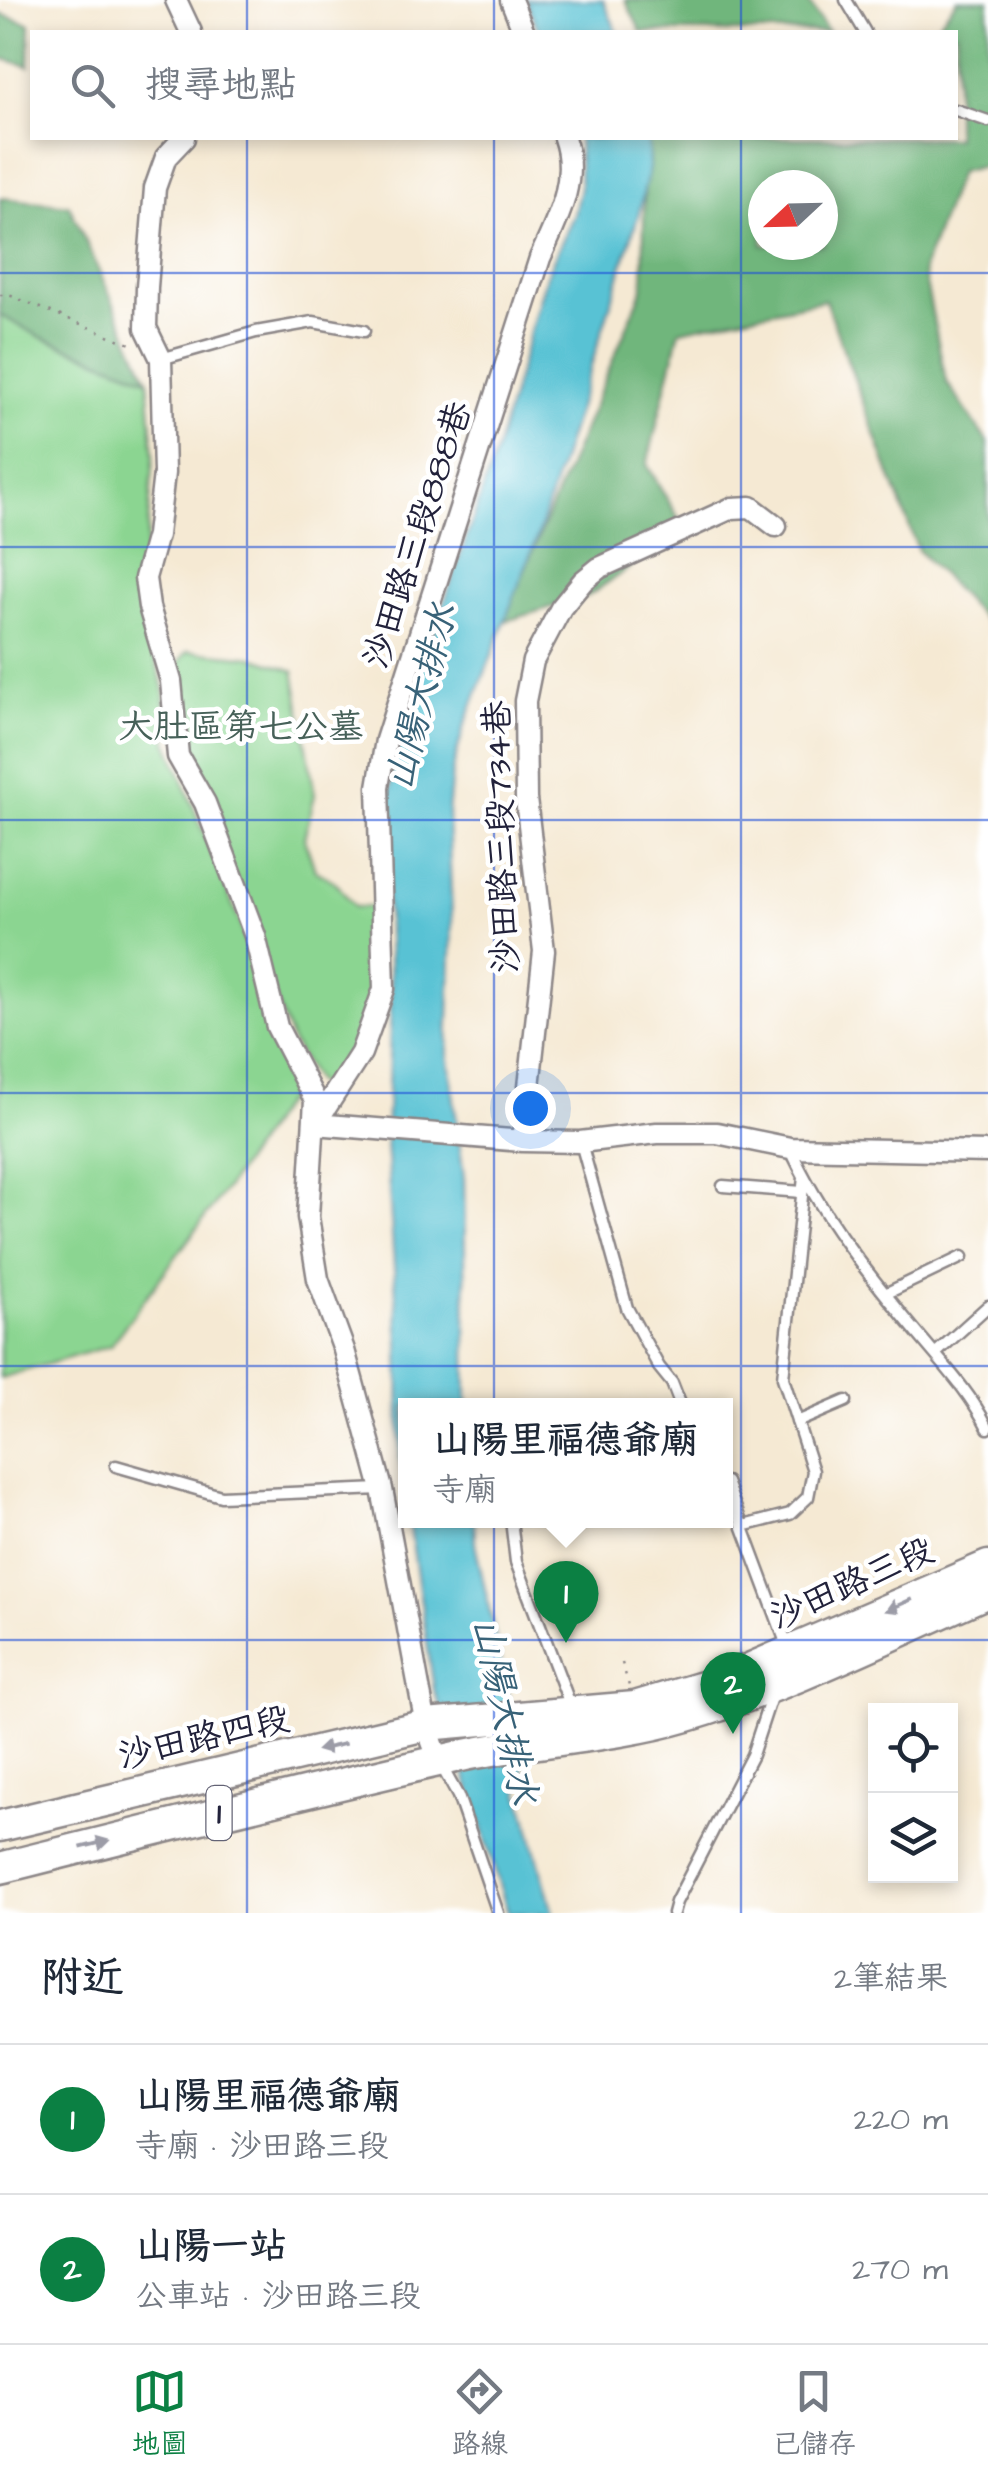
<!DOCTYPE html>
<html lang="zh-TW">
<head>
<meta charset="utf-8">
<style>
  body { margin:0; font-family:"Architects Daughter","LXGW WenKai TC",sans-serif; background:#f6f6f7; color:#1f2937 }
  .controls { position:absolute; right:30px; bottom:30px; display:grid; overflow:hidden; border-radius:0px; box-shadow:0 5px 15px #0003 }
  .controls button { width:90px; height:90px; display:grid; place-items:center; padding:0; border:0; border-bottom:2px solid #e0e1e3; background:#fff; color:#1f2937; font:50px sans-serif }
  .compass { position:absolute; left:748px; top:170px; width:90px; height:90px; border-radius:50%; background:#fff; box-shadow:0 5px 15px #0003; rotate:248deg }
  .you { position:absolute; left:530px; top:1108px; width:35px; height:35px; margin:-25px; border:8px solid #fff; border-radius:50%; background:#1a73e8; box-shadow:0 0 0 15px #1a73e833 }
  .badge { display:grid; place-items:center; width:65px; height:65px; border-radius:50%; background:#0b8043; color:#fff; font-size:32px; font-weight:700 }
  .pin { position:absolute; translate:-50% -82px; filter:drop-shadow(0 2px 5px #0008) }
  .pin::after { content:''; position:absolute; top:52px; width:35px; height:30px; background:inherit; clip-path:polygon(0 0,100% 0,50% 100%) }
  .popup { position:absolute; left:398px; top:1398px; width:335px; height:130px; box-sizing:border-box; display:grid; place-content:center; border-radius:0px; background:#fff; filter:drop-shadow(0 2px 8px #0005); font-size:32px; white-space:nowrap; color:#747a83 }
  .popup b { font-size:38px; color:#1f2937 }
  .popup::after { content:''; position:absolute; left:50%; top:100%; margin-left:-20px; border:20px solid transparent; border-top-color:#fff }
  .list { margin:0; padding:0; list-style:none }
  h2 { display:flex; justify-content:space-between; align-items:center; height:130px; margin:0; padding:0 40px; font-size:42px }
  h2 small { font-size:32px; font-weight:400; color:#747a83 }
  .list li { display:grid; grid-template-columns:65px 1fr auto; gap:30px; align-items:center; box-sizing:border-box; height:150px; padding:0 40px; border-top:2px solid #e0e1e3 }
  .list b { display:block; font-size:38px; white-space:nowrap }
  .list p { margin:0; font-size:32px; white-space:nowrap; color:#747a83 }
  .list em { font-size:32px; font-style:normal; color:#747a83 }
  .icon { flex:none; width:55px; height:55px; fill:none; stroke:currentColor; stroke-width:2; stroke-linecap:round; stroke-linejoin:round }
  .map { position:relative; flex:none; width:988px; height:1913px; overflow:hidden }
  .search { position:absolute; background:#fff; box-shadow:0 5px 15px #0003; left:30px; right:30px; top:30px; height:110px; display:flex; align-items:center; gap:25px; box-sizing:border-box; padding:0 35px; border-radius:0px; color:#747a83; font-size:38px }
  .sheet { height:430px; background:#fff }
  nav { display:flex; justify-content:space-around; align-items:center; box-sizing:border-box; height:140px; border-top:2px solid #e0e1e3; background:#fff; font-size:28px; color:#747a83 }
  nav a { display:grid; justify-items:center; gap:5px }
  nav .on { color:#0b8043 }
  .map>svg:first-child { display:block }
  .green { fill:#8bd591; stroke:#567c66; stroke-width:2.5 }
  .forest { fill:#70b67b; stroke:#496c5b; stroke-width:2.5; fill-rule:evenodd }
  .water { fill:#58c2d4; stroke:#3d7288; stroke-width:2.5 }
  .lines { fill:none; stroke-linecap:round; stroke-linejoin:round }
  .service-casing { stroke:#8c8687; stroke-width:15 }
  .minor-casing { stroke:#8c8687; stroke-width:25 }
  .primary-casing { stroke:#8c8687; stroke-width:35 }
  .path { stroke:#8c8687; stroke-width:2.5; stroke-dasharray:2.5 8; stroke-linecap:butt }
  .service { stroke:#fff; stroke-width:10 }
  .minor { stroke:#fff; stroke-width:20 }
  .primary { stroke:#fff; stroke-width:30 }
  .oneway { fill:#9c9ca7 }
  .grid { fill:none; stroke:#1d4ed8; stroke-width:2.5; stroke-opacity:0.55 }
  .labels { text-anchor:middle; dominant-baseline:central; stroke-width:9; stroke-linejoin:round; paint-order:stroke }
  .shield { fill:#fff; stroke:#646476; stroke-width:2.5 }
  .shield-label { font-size:32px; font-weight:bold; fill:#22223b }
  .street-label { font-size:35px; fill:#22223b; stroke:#fff }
  .park-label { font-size:35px; fill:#476159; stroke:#fff }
  .water-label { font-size:38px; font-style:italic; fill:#386278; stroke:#fff }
</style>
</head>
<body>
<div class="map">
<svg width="988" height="1913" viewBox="0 0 988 1913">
  <rect width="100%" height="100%" fill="#fff"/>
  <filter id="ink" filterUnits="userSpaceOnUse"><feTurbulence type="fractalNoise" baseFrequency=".01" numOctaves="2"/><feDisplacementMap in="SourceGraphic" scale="20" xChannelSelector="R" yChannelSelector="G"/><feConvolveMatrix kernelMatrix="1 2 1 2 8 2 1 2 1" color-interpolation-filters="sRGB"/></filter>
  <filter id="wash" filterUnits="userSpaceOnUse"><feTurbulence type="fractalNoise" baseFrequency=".0048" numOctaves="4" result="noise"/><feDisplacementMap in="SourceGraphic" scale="40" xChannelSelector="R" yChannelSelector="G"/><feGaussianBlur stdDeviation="2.25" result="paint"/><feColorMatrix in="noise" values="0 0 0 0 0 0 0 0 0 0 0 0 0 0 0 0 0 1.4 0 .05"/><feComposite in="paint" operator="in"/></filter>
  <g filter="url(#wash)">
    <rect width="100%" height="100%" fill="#f5e9d3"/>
    <path class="green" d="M 0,315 L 43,338 L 148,379 L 154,456 L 140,611 L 164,688 L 167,741 L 240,923 L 270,1032 L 299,1098 L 285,1101 L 225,1190 L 110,1346 L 0,1378 Z
      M 188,651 L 253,657 L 294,671 L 315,795 L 304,838 L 315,870 L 336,883 L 355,907 L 374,907 L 376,990 L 362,1036 L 327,1091 L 315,1081 L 291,1040 L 178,739 L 175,675 L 181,659 Z"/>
    <path class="forest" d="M 625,0 L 807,0 L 828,32 L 641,32 Z
      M 957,0 L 988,0 L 988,165 L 959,172 L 923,269 L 946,381 L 988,443 L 988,624 L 918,550 L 825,300 L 680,330 L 647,465 L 685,529 L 588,596 L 503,622 L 643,288 L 645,138 L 956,138 L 956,32 L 932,32 ZM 763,185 L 823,185 L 823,245 L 763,245 Z
      M 0,14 L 30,24 L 29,66 L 0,58 Z
      M 0,198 L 69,205 L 148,379 L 43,338 L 0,315 Z"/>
    <path class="water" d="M 526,0 L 603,0 L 617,32 L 539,32 Z
      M 578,138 L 648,138 L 649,168 L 639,213 L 539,532 L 463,730 L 452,772 L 448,813 L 452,921 L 448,1053 L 464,1178 L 467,1405 L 406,1406 L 406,1503 L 400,1459 L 399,1345 L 386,1142 L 391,1003 L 384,834 L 398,738 L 496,451 L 546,276 L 574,214 L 580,187 Z
      M 409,1521 L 474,1521 L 475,1543 L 524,1770 L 519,1790 L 553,1913 L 508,1913 L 473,1797 L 434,1690 Z"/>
  </g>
  <g filter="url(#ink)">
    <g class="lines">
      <defs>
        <path id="service" d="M 846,0 L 865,32
          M 956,110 L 988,121
          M 161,359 L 256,332 L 313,322 L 364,331
          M 581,1143 L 627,1308 L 659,1367 L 672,1383 L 681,1406
          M 790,1148 C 820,1214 867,1273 913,1328 C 940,1361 968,1389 988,1428
          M 723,1186 L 802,1192
          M 885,1294 L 962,1257
          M 935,1354 L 988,1306
          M 797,1422 L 846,1401
          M 116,1466 L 221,1496 L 381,1489
          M 726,1482 L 788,1648
          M 511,1520 L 516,1562 L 571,1707
          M 743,1526 L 790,1514 L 808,1497 L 813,1471 L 783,1378 L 804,1177
          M 442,1767 L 458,1796 L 498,1913
          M 673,1913 L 676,1902 L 752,1755 L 773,1691"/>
        <path id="minor" d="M 176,0 L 191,32
          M 511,0 L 524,32
          M 184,138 L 166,157 L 155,188 L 147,287 L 146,328 L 161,359 L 164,473 L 157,535 L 145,578 L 149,607 L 171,681 L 178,756 L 205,803 L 255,936 L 277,1027 L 315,1100 L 308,1217 L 318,1279 L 344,1350 L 382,1489 L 426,1725 L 439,1761
          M 315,1124 L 361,1053 L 384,989 L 378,787 L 386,740 L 540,258 C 557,220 579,180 564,138
          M 315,1124 L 523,1141 L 580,1142 L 657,1133 L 717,1133 L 790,1148 L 988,1152
          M 523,1141 L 544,951 L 526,799 L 525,701 L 533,661 L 561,608 L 583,581 L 599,568 L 732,508 L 751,507 L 776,526"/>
        <path id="primary" d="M 0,1826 L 426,1725 L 635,1707 L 719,1682 L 988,1566
          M 0,1868 C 152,1830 303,1792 456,1757 C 532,1740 612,1738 687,1716 C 790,1686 889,1635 988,1592"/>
      </defs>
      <use href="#service" class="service-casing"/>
      <use href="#minor" class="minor-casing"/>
      <use href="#primary" class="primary-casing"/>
      <path class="path" d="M 0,295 L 9,295 L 133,345
        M 622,1663 L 629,1686"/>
      <use href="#service" class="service"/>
      <use href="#minor" class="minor"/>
      <use href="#primary" class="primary"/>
    </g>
    <defs><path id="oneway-solid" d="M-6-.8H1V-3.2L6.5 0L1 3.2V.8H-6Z" transform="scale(2.5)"/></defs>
    <g class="oneway">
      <use href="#oneway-solid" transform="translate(899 1605) rotate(156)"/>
      <use href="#oneway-solid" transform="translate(331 1747) rotate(167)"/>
      <use href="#oneway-solid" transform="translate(95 1844) rotate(-14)"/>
    </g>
  </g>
  <path class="grid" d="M 247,0 L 247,32M 494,0 L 494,32M 741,0 L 741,32M 247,138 L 247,1913M 494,138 L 494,1913M 741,138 L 741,1913M 0,273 L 988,273M 0,547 L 988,547M 0,820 L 988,820M 0,1093 L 988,1093M 0,1366 L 988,1366M 0,1640 L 988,1640"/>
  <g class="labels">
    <rect class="shield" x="206.5" y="1786" width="25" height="54" rx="8"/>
    <g class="shield-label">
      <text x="219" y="1813">1</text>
    </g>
    <g class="street-label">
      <text transform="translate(418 535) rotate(-72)">沙田路三段888巷</text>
      <text transform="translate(502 837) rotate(-92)">沙田路三段734巷</text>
      <text transform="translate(852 1584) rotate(-24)">沙田路三段</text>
      <text transform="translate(204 1738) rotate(-13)">沙田路四段</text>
    </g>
    <g class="park-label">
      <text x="241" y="727">大肚區第七公墓</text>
    </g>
    <g class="water-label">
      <text transform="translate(422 697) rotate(-76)">山陽大排水</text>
      <text transform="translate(504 1711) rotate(78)">山陽大排水</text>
    </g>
  </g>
</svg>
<div class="controls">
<button><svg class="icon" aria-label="locate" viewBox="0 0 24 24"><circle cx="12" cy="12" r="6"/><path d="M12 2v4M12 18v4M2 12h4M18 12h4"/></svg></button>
<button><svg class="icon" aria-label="layers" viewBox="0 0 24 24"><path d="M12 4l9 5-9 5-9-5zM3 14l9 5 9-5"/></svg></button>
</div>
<svg class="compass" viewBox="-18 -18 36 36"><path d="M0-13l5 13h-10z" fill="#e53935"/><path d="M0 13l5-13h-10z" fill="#747a83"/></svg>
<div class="you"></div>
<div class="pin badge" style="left:566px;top:1643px">1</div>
<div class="popup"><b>山陽里福德爺廟</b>寺廟</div>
<div class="pin badge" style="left:733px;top:1734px">2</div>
<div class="search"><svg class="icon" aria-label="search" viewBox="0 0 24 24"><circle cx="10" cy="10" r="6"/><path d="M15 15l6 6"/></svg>搜尋地點</div>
</div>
<section class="sheet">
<h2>附近<small>2筆結果</small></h2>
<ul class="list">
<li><span class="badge">1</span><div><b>山陽里福德爺廟</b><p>寺廟 · 沙田路三段</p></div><em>220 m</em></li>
<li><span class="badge">2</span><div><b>山陽一站</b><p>公車站 · 沙田路三段</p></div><em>270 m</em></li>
</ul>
</section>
<nav>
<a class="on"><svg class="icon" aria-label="map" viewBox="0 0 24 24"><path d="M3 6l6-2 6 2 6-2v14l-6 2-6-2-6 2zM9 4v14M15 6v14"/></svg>地圖</a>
<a><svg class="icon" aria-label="directions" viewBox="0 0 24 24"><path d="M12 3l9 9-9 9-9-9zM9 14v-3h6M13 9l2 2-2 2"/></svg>路線</a>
<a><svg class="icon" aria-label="saved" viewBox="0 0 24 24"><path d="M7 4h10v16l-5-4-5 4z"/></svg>已儲存</a>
</nav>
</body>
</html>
